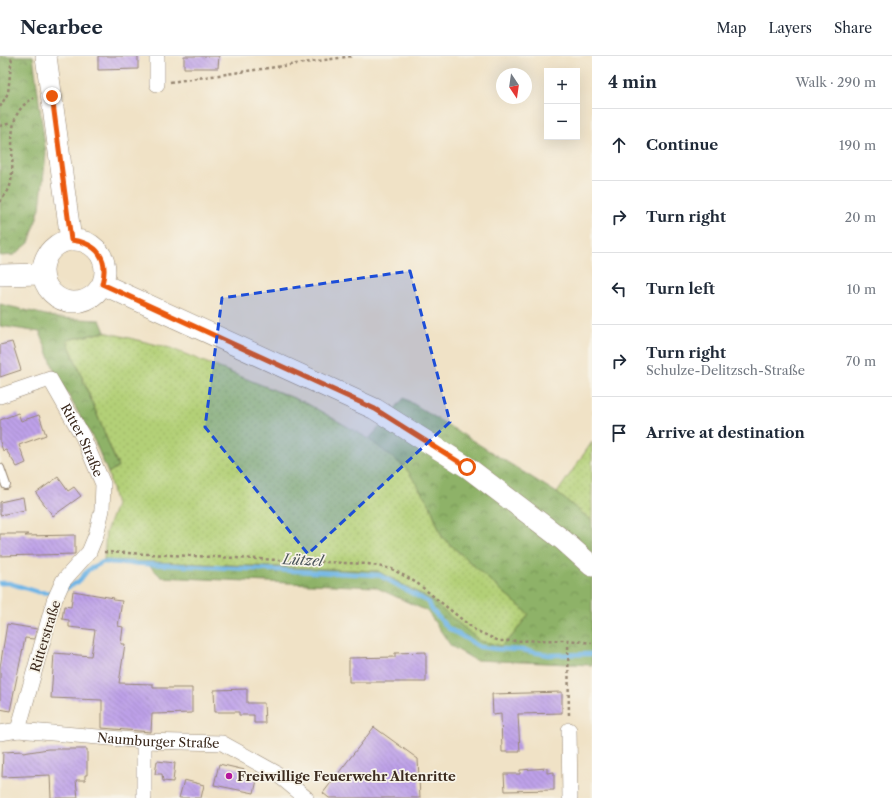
<!DOCTYPE html>
<html lang="en">
<head>
<meta charset="utf-8">
<style>
  body { margin:0; font-family:"Libre Caslon Text",serif; background:#f6f6f7; color:#1f2937 }
  .controls { position:absolute; right:12px; top:12px; display:grid; overflow:hidden; border-radius:0px; box-shadow:0 4px 16px #0002 }
  .controls button { width:36px; height:36px; display:grid; place-items:center; padding:0; border:0; border-bottom:1px solid #e0e1e3; background:#fff; color:#1f2937; font:20px sans-serif }
  .compass { position:absolute; left:496px; top:12px; width:36px; height:36px; border-radius:50%; background:#fff; box-shadow:0 4px 16px #0002; rotate:167deg }
  .stop { position:absolute; width:12px; height:12px; margin:-9px; border:3px solid #ea580c; border-radius:50%; background:#fff }
  .stop.end { background:#ea580c; border-color:#fff; box-shadow:0 1px 4px #0008 }
  .list { margin:0; padding:0; list-style:none }
  h2 { display:flex; justify-content:space-between; align-items:center; height:52px; margin:0; padding:0 16px; font-size:17px }
  h2 small { font-size:13px; font-weight:400; color:#747a83 }
  .list li { display:grid; grid-template-columns:26px 1fr auto; gap:12px; align-items:center; box-sizing:border-box; height:72px; padding:0 16px; border-top:1px solid #e0e1e3 }
  .list b { display:block; font-size:15px; white-space:nowrap }
  .list p { margin:0; font-size:13px; white-space:nowrap; color:#747a83 }
  .list em { font-size:13px; font-style:normal; color:#747a83 }
  .icon { flex:none; width:22px; height:22px; fill:none; stroke:currentColor; stroke-width:2; stroke-linecap:round; stroke-linejoin:round }
  .map { position:relative; flex:none; width:592px; height:742px; overflow:hidden }
  header { display:flex; align-items:center; gap:24px; box-sizing:border-box; height:56px; padding:0 20px; background:#fff; border-bottom:1px solid #e0e1e3 }
  header strong { font-size:19px }
  nav { display:flex; gap:22px; margin-inline-start:auto; font-size:14px }
  main { display:flex }
  aside { flex:1; background:#fff }
  .map>svg:first-child { display:block }
  .grass { fill:url(#grass-dots); stroke:#777d4a }
  .forest { fill:url(#forest-crowns); stroke:#646e43 }
  .lines { fill:none; stroke-linecap:round; stroke-linejoin:round }
  .stream { stroke:#6fb5e6; stroke-width:4.5 }
  .building { fill:url(#building-back-hatch) }
  .lane-casing { stroke:#968672; stroke-width:10 }
  .street-casing { stroke:#968672; stroke-width:16 }
  .secondary-casing { stroke:#968672; stroke-width:22 }
  .path { stroke:#968672; stroke-width:2.5; stroke-dasharray:3 3; stroke-linecap:butt }
  .lane { stroke:#fff; stroke-width:8 }
  .street { stroke:#fff; stroke-width:15 }
  .secondary { stroke:#fff; stroke-width:21 }
  .route { stroke:#ea580c; stroke-width:5 }
  .marked { fill:#1d4ed8; fill-opacity:0.2; stroke:#1d4ed8; stroke-width:3; stroke-dasharray:8 5; stroke-linejoin:round }
  .poi-dot { fill:#b5179e; stroke:#f7f3e8; stroke-width:1.5 }
  .labels { text-anchor:middle; dominant-baseline:central; stroke-width:3.5; stroke-linejoin:round; paint-order:stroke }
  .street-label { font-size:13px; fill:#3b2a1e; stroke:#f7f3e8 }
  .poi-label { font-size:13px; font-weight:bold; fill:#3b2a1e; stroke:#f7f3e8; text-anchor:start }
  .water-label { font-size:14px; font-style:italic; fill:#4b545a; stroke:#f7f3e8 }
</style>
</head>
<body>
<header>
<strong>Nearbee</strong>
<nav><a>Map</a><a>Layers</a><a>Share</a></nav>
</header>
<main>
<div class="map">
<svg width="592" height="742" viewBox="0 0 592 742">
  <defs>
    <pattern id="grass-dots" width="8" height="8" patternUnits="userSpaceOnUse"><rect width="8" height="8" fill="#b3d077"/><path d="M2 2h.1M6 6h.1" fill="none" stroke="#9bb366" stroke-width="1.8" stroke-linecap="round"/></pattern>
    <pattern id="forest-crowns" width="20" height="18" patternUnits="userSpaceOnUse"><rect width="20" height="18" fill="#8eb268"/><path d="M2 6a3 3 0 1 1 6 0M12 15a3 3 0 1 1 6 0" fill="none" stroke="#759155"/></pattern>
    <pattern id="building-back-hatch" width="6" height="6" patternUnits="userSpaceOnUse"><rect width="6" height="6" fill="#bea1e9"/><path d="M-1 5l2 2M0 0l6 6M5-1l2 2" fill="none" stroke="#9c83bc"/></pattern>
  </defs>
  <rect width="100%" height="100%" fill="#f7f3e8"/>
  <filter id="ink" filterUnits="userSpaceOnUse"><feTurbulence type="fractalNoise" baseFrequency=".025" numOctaves="2"/><feDisplacementMap in="SourceGraphic" scale="8" xChannelSelector="R" yChannelSelector="G"/><feConvolveMatrix kernelMatrix="1 2 1 2 8 2 1 2 1" color-interpolation-filters="sRGB"/></filter>
  <filter id="wash" filterUnits="userSpaceOnUse"><feTurbulence type="fractalNoise" baseFrequency=".012" numOctaves="4" result="noise"/><feDisplacementMap in="SourceGraphic" scale="16" xChannelSelector="R" yChannelSelector="G"/><feGaussianBlur stdDeviation="0.9" result="paint"/><feColorMatrix in="noise" values="0 0 0 0 0 0 0 0 0 0 0 0 0 0 0 0 0 1.4 0 .05"/><feComposite in="paint" operator="in"/></filter>
  <g filter="url(#wash)">
    <rect width="100%" height="100%" fill="#f0e2c6"/>
    <path class="grass" d="M 105,276 L 170,292 L 306,347 L 369,383 L 406,412 L 430,449 L 442,481 L 495,529 L 529,558 L 513,579 L 501,590 L 480,585 L 428,542 L 377,515 L 104,504 L 106,476 L 116,449 L 108,417 L 118,410 L 67,284 Z
      M 592,386 L 592,465 L 557,437 Z"/>
    <path class="forest" d="M 0,0 L 33,0 L 46,98 L 40,152 L 29,187 L 14,199 L 0,200 Z
      M 0,248 L 58,262 L 100,264 L 105,276 L 67,284 L 118,411 L 108,417 L 95,386 L 55,316 L 40,276 L 0,270 Z
      M 404,342 L 557,437 L 592,465 L 592,609 L 475,604 L 451,590 L 427,555 L 375,531 L 161,521 L 146,506 L 377,515 L 428,542 L 480,585 L 501,590 L 513,579 L 529,558 L 495,529 L 442,481 L 430,449 L 406,412 L 369,383 Z"/>
    <g class="lines">
      <path class="stream" d="M 0,527 L 9,527 L 38,536 L 55,537
        M 63,534 L 78,526 L 88,514 L 103,506 L 379,519 L 428,546 L 433,555 L 448,572 L 480,591 L 497,593 L 522,594 L 549,599 L 592,598"/>
    </g>
    <g id="blocks">
      <path class="building" d="M 98,0 L 138,0 L 138,13 L 98,14 Z
        M 184,0 L 219,0 L 218,12 L 184,12 Z
        M 12,286 L 21,314 L 0,321 L 0,289 Z
        M 18,357 L 21,365 L 39,359 L 46,379 L 19,389 L 26,407 L 17,411 L 6,394 L 3,395 L 0,386 L 0,364 Z
        M 58,421 L 68,435 L 74,431 L 81,440 L 53,460 L 36,437 Z
        M 23,441 L 25,454 L 0,459 L 0,446 Z
        M 0,478 L 29,478 L 25,480 L 75,479 L 75,498 L 0,500 Z
        M 73,535 L 114,542 L 113,544 L 122,545 L 118,570 L 123,571 L 121,588 L 125,588 L 119,627 L 153,628 L 153,632 L 192,632 L 192,657 L 152,658 L 151,676 L 102,672 L 102,644 L 51,642 L 54,597 L 91,600 L 95,574 L 69,571 L 69,564 L 62,563 L 64,550 L 71,551 Z
        M 7,568 L 37,573 L 34,583 L 25,582 L 10,655 L 0,653 L 0,611 Z
        M 426,596 L 426,626 L 349,626 L 349,602 L 395,601 L 395,597 Z
        M 247,633 L 247,647 L 264,647 L 265,667 L 254,667 L 254,659 L 239,659 L 239,656 L 215,656 L 214,634 Z
        M 562,636 L 562,657 L 518,658 L 520,696 L 502,696 L 501,658 L 493,659 L 492,638 Z
        M 374,671 L 418,703 L 420,742 L 329,742 L 323,737 Z
        M 48,693 L 87,693 L 87,719 L 85,719 L 85,724 L 76,724 L 78,742 L 51,742 L 50,719 L 2,721 L 3,696 L 22,695 L 23,697 Z
        M 157,705 L 175,707 L 173,726 L 163,725 L 162,718 L 155,718 Z
        M 219,708 L 245,714 L 243,721 L 257,724 L 254,737 L 214,729 Z
        M 547,712 L 547,717 L 554,716 L 554,734 L 505,735 L 504,718 L 520,718 L 520,714 Z
        M 184,724 L 204,729 L 201,742 L 179,742 Z"/>
    </g>
  </g>
  <g filter="url(#ink)">
    <use href="#blocks" fill-opacity="0" stroke="#968672" stroke-width="1"/>
    <g class="lines">
      <defs>
        <path id="lane" d="M 0,412 L 6,429"/>
        <g id="street">
          <path d="M 157,0 L 157,28"/>
          <path id="s1" d="M 0,340 L 50,323 L 83,381 L 103,428 L 102,454 L 96,479 L 89,496 L 63,525 L 54,545 L 18,674"/>
          <path d="M 569,674 L 570,742"/>
          <path id="s2" d="M 0,677 L 18,674 L 144,685 L 222,687 L 276,717 L 306,742"/>
          <path d="M 144,685 L 144,742"/>
        </g>
        <path id="secondary" d="M 46,0 L 71,184
          M43 215a31 31 0 1 1 62 0a31 31 0 1 1-62 0Z
          M 0,219 L 43,218
          M 102,228 L 375,353 L 467,411 L 563,484 L 592,510"/>
      </defs>
      <use href="#lane" class="lane-casing"/>
      <use href="#street" class="street-casing"/>
      <use href="#secondary" class="secondary-casing"/>
      <path class="path" d="M 170,26 L 353,0
        M 0,51 L 8,37 L 12,0
        M 0,70 L 11,67
        M 0,146 C 3,141 9,135 10,130 C 18,98 0,59 34,42
        M 104,496 L 368,508 L 392,513 L 417,527 L 475,574 L 499,585 L 568,584 L 592,587
        M 568,584 L 569,661"/>
      <use href="#lane" class="lane"/>
      <use href="#street" class="street"/>
      <use href="#secondary" class="secondary"/>
    </g>
  </g>
  <g class="lines" filter="url(#ink)">
    <path class="route" d="M 52,40 L 71,184 C 98,187 109,203 102,228 L 375,353 L 467,411"/>
  </g>
  <path class="marked" d="M 410,215 L 450,366 L 308,498 L 205,371 L 222,242 Z"/>
  <circle class="poi-dot" cx="229" cy="720" r="4"/>
  <g class="labels">
    <g class="street-label">
      <text stroke="none"><textPath href="#s1" startOffset="122">Ritter Straße</textPath></text>
      <text transform="translate(45 580) rotate(-73)">Ritterstraße</text>
      <text stroke="none"><textPath href="#s2" startOffset="159">Naumburger Straße</textPath></text>
    </g>
    <g class="poi-label">
      <text x="237" y="720">Freiwillige Feuerwehr Altenritte</text>
    </g>
    <g class="water-label">
      <text transform="translate(303 504) rotate(3)">Lützel</text>
    </g>
  </g>
</svg>
<div class="controls">
<button>+</button>
<button>−</button>
</div>
<svg class="compass" viewBox="-18 -18 36 36"><path d="M0-13l5 13h-10z" fill="#e53935"/><path d="M0 13l5-13h-10z" fill="#747a83"/></svg>
<div class="stop" style="left:467px;top:411px"></div>
<div class="stop end" style="left:52px;top:40px"></div>
</div>
<aside>
<h2>4 min<small>Walk · 290 m</small></h2>
<ul class="list">
<li><svg class="icon" aria-label="ahead" viewBox="0 0 24 24"><path d="M12 20V5M6 11l6-6 6 6"/></svg><div><b>Continue</b></div><em>190 m</em></li>
<li><svg class="icon" aria-label="right" viewBox="0 0 24 24"><path d="M7 20v-9h11M14 6l5 5-5 5"/></svg><div><b>Turn right</b></div><em>20 m</em></li>
<li><svg class="icon" aria-label="left" viewBox="0 0 24 24"><path d="M17 20v-9H6M10 6l-5 5 5 5"/></svg><div><b>Turn left</b></div><em>10 m</em></li>
<li><svg class="icon" aria-label="right" viewBox="0 0 24 24"><path d="M7 20v-9h11M14 6l5 5-5 5"/></svg><div><b>Turn right</b><p>Schulze-Delitzsch-Straße</p></div><em>70 m</em></li>
<li><svg class="icon" aria-label="arrive" viewBox="0 0 24 24"><path d="M6 21V4h12l-3 4 3 4H6"/></svg><div><b>Arrive at destination</b></div></li>
</ul>
</aside>
</main>
</body>
</html>
